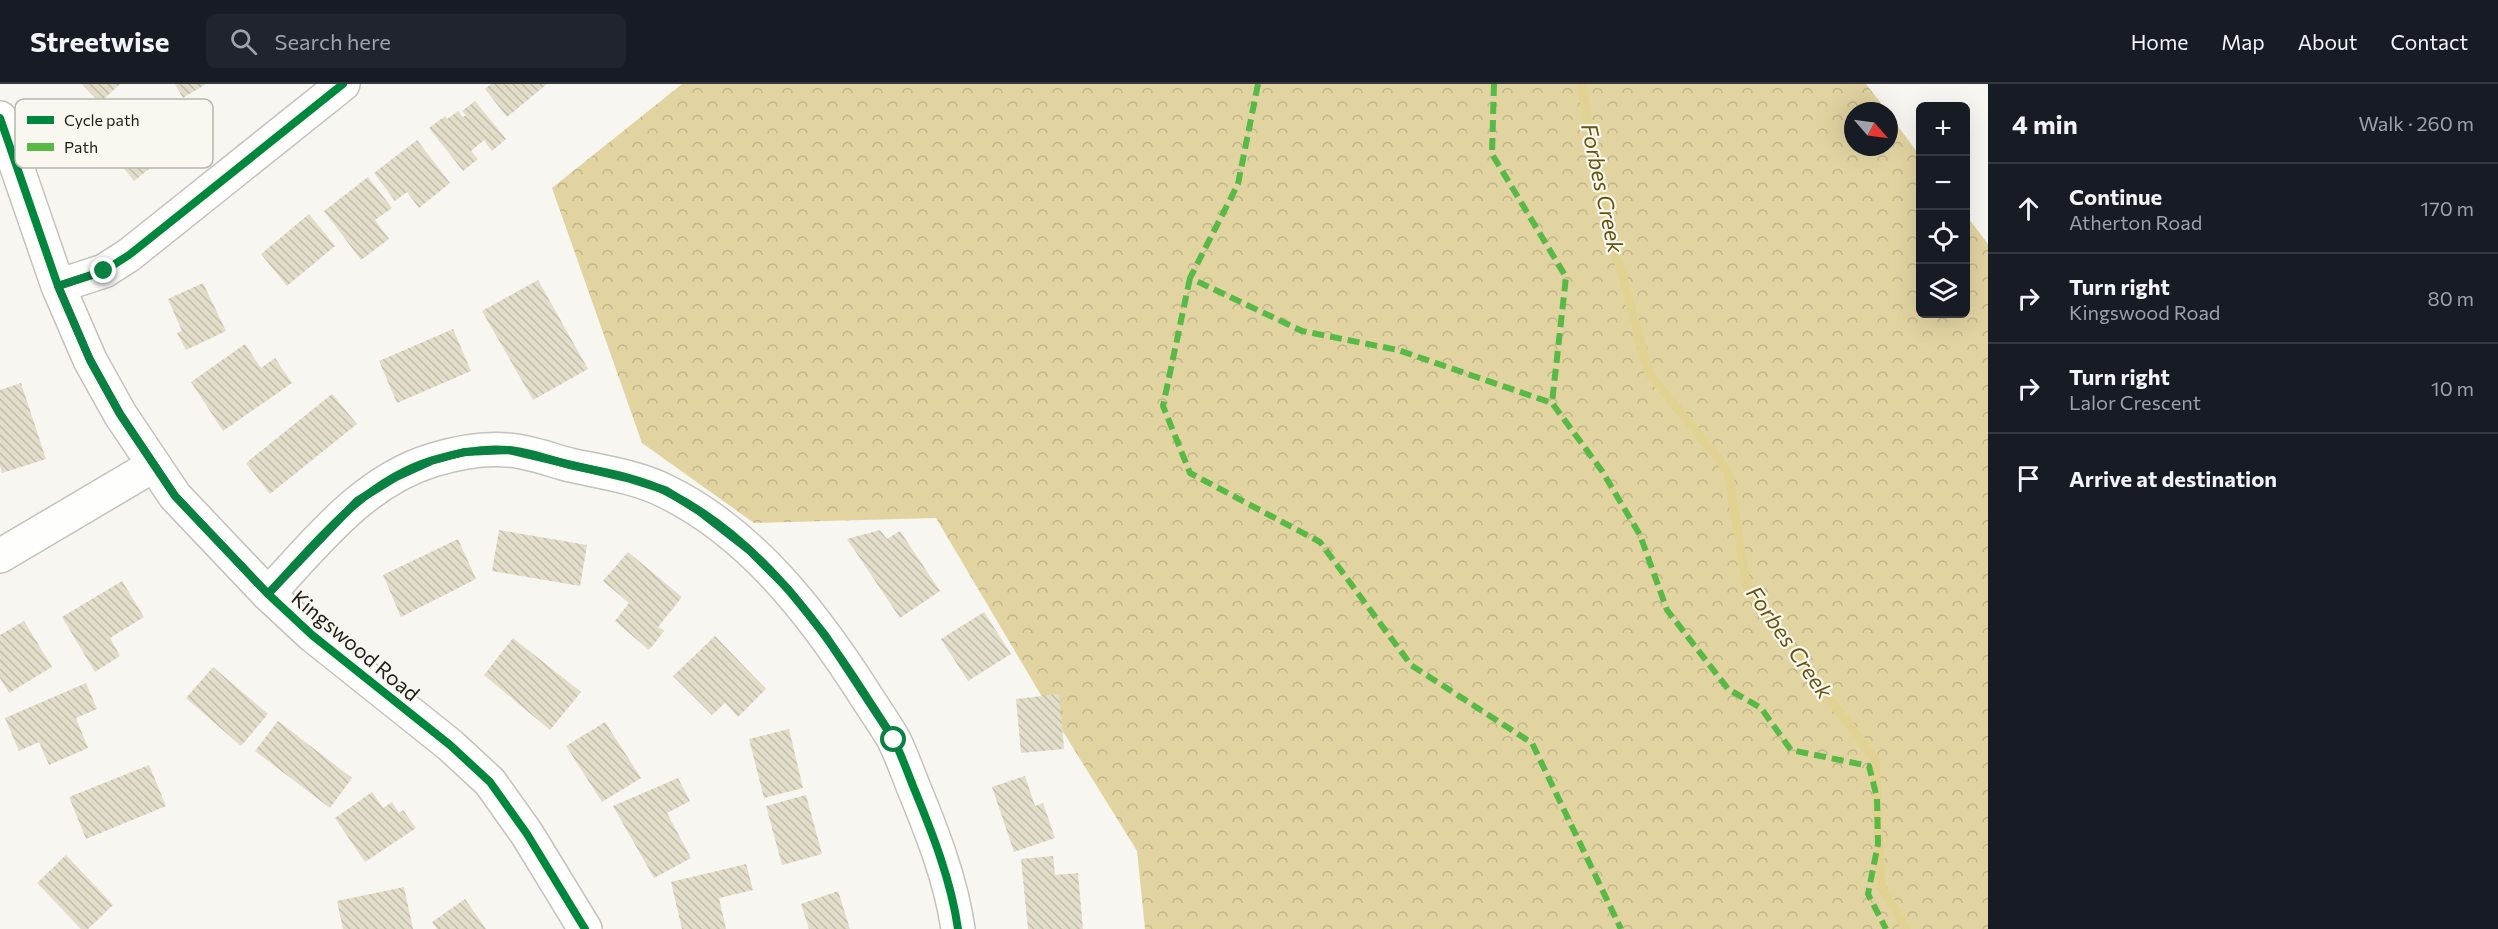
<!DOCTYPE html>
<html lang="en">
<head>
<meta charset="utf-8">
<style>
  body { margin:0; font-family:Commissioner,sans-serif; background:#20242c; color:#f1f3f6 }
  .controls { position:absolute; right:18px; top:18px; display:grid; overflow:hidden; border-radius:9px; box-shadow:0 6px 24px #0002 }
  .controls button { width:54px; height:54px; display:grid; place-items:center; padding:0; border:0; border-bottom:2px solid #363941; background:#171b24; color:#f1f3f6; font:30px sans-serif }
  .compass { position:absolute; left:1844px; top:18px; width:54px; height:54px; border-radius:50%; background:#171b24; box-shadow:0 6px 24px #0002; rotate:118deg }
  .stop { position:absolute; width:18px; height:18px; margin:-14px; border:4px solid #0b8043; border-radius:50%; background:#fff }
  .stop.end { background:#0b8043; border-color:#fff; box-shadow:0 2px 6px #0008 }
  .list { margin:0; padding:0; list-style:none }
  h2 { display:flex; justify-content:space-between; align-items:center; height:78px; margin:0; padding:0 24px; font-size:26px }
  h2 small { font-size:20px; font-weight:400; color:#9ea1a6 }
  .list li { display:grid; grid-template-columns:39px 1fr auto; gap:18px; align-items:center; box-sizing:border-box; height:90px; padding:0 24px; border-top:2px solid #363941 }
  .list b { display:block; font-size:22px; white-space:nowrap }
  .list p { margin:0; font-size:20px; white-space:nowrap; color:#9ea1a6 }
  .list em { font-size:20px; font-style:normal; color:#9ea1a6 }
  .icon { flex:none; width:33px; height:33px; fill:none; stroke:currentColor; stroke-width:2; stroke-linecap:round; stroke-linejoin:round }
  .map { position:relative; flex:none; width:1988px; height:845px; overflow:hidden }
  header { display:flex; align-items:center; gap:36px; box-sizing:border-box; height:84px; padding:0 30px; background:#171b24; border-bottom:2px solid #363941 }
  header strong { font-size:28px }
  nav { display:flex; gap:33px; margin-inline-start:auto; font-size:21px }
  .search { width:420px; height:54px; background:#20242c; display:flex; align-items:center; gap:15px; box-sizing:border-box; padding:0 21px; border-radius:9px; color:#9ea1a6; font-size:22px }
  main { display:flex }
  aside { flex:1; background:#171b24 }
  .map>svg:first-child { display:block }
  .forest { fill:url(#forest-crowns) }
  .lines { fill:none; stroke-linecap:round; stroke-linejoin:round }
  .stream { stroke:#e2d291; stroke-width:9 }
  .building { fill:url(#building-back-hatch) }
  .minor-casing { stroke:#c3c2be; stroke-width:36 }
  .minor { stroke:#fefefd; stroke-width:33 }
  .quiet { stroke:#58b947; stroke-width:6; stroke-dasharray:12 6; stroke-linecap:butt }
  .cycleway-casing { stroke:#f9f7ef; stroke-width:11 }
  .cycleway { stroke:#00873e; stroke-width:8 }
  .route { stroke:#0b8043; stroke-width:8 }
  .labels { text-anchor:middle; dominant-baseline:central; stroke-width:4.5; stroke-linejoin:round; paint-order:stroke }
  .street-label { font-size:21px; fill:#1d1d1a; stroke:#f9f7ef }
  .water-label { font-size:22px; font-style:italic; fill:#64540e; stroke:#f9f7ef }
  .key { fill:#f9f7ef; stroke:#b7b6af; stroke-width:1.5 }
  .key-label { font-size:16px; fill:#1d1d1a }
</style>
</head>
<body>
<header>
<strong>Streetwise</strong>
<div class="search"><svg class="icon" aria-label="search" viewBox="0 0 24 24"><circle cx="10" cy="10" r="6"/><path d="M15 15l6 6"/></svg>Search here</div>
<nav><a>Home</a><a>Map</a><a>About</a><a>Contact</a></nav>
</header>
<main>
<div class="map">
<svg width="1988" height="845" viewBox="0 0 1988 845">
  <defs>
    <pattern id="forest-crowns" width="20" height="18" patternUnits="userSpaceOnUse" patternTransform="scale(1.5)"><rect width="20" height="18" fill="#e2d4a1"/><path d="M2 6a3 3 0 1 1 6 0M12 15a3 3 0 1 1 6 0" fill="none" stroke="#c1b68a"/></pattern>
    <pattern id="building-back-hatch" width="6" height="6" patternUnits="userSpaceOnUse" patternTransform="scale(1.5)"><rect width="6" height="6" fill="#e2ddc9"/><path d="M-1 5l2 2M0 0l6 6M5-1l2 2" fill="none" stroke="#c1bdac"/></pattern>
  </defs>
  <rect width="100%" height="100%" fill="#f7f6f1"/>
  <path class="forest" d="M 682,0 L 1866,0 L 1887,27 L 1853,27 L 1853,63 L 1889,63 L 1889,30 L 1920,72 L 1920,230 L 1966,230 L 1966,131 L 1988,160 L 1988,845 L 1145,845 L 1137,767 L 1054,633 L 936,434 L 754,439 L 642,359 L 552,104 Z"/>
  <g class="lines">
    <path class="stream" d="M 1581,0 L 1606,133 L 1649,289 L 1728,387 L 1747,505 L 1875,675 L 1881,802 L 1906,845"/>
  </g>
  <path class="building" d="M 82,0 L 120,0 L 100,19 Z
    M 175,0 L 206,0 L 183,14 Z
    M 491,0 L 547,0 L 507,33 L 485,5 Z
    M 120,15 L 164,73 L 134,97 L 88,40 Z
    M 475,17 L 506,55 L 492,67 L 484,56 L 471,67 L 478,75 L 463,87 L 429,44 L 445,32 L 447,35 L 458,27 L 463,33 L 466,31 L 462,27 Z
    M 417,56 L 450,99 L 419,124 L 407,108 L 395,117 L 374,89 Z
    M 368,93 L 392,124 L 375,136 L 389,155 L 361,176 L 324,127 Z
    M 309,130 L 335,162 L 287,202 L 261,170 Z
    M 538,196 L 588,285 L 533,316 L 482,227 Z
    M 203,199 L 226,247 L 186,266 L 177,249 L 182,247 L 168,215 Z
    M 453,245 L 471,287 L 397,319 L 379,277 Z
    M 245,260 L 261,284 L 275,274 L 292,299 L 223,347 L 191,298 Z
    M 21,299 L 46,375 L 2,389 L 0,382 L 0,306 Z
    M 332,310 L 357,340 L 270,410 L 246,379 Z
    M 499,446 L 587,461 L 580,502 L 492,487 Z
    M 880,446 L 887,455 L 900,447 L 940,507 L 900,534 L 847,455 Z
    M 458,455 L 476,495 L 401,533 L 383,491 Z
    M 628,468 L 682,513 L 658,543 L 664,547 L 649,566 L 615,537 L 629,519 L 603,497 Z
    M 122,497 L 144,533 L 110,554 L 120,572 L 95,588 L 62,533 Z
    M 984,528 L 1011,570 L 968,597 L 941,555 Z
    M 24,537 L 52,583 L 9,609 L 0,594 L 0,551 Z
    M 715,552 L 766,605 L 738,633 L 725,619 L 712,631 L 673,592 Z
    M 513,554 L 581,608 L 550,646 L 484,591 Z
    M 213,583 L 268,630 L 241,662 L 186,614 Z
    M 86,599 L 97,625 L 76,634 L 88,664 L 49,681 L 39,658 L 19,667 L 5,634 Z
    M 1059,610 L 1064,665 L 1021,669 L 1016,615 Z
    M 278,637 L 352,694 L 330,724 L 255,667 Z
    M 605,638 L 641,694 L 602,718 L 566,662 Z
    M 789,645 L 803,704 L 764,714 L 749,655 Z
    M 149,681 L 166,722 L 86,755 L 69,713 Z
    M 1025,692 L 1035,722 L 1043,719 L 1055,754 L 1014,768 L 992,703 Z
    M 678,694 L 690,717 L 667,729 L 691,774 L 654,794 L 613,722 Z
    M 372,708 L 383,724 L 392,718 L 399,729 L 403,726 L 416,744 L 365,778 L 335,734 Z
    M 806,711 L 822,770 L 782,781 L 766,722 Z
    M 66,771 L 113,821 L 88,845 L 81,845 L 37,799 Z
    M 1053,772 L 1055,791 L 1078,789 L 1083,845 L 1028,845 L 1021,775 Z
    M 746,780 L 753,806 L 719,814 L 726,845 L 682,845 L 671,798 Z
    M 404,803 L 413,845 L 343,845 L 337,817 Z
    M 838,807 L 850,845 L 809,845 L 801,820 Z
    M 465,815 L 486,845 L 437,845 L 432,838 Z"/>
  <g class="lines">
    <defs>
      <path id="minor" d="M 0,34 L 58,202 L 90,276 L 120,330 L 175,412 L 268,510 L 312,551 L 450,661 L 490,698 L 527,750 L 585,845
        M 58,202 L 104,187 L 129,171 L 343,0
        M 0,472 L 154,381
        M 268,510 C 316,459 363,397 433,376 C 456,369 483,364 507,366 C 528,367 550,376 570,381 C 602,388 638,393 667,408 C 752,450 814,531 864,609 C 874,625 885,640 894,656 C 901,670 907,687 913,702 C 932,748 951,796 958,845"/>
    </defs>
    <use href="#minor" class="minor-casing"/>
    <use href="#minor" class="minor"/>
    <path class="quiet" d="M 1258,0 L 1238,100 L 1190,194 L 1302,247 L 1398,266 L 1552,319
      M 1494,0 L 1492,70 L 1566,193 L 1552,319 L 1602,387 L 1640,451 L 1667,526 L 1728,605 L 1761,624 L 1791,666 L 1869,682 L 1877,714 L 1878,760 L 1868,810 L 1886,845
      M 1190,194 L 1163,322 L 1190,389 L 1320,458 L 1411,581 L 1532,659 L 1621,845"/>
    <defs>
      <path id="cycleway" d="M 0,34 L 58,202 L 90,276 L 120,330 L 175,412 L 268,510 L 312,551 L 450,661 L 490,698 L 527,750 L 585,845
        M 58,202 L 104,187 L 129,171 L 343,0
        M 268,510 C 316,459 363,397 433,376 C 456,369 483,364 507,366 C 528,367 550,376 570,381 C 602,388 638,393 667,408 C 752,450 814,531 864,609 C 874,625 885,640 894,656 C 901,670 907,687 913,702 C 932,748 951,796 958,845"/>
    </defs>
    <use href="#cycleway" class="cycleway-casing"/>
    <use href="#cycleway" class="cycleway"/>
  </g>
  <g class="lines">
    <path class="route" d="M 104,187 L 58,202 L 90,276 L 120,330 L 175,412 L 268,510 L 357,417 L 396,393 L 431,377 L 464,368 L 508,366 L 627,394 L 665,406 L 699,427 L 749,466 L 788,505 L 825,551 L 894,656"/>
  </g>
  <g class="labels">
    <g class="street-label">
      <text transform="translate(356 561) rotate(40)">Kingswood Road</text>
    </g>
    <g class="water-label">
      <text transform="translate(1603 104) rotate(78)">Forbes Creek</text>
      <text transform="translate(1790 558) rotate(55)">Forbes Creek</text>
    </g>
  </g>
  <rect x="15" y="15" width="198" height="69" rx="9" class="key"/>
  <rect x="27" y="32" width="27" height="8" fill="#00873e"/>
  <rect x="27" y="59" width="27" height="8" fill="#58b947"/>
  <g class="key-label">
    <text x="64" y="42">Cycle path</text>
    <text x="64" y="69">Path</text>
  </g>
</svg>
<div class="controls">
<button>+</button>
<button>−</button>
<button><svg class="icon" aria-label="locate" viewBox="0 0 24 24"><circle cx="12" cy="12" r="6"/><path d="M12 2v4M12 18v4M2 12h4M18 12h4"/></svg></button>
<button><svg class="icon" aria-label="layers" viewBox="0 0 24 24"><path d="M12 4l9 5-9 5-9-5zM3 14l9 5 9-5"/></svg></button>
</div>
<svg class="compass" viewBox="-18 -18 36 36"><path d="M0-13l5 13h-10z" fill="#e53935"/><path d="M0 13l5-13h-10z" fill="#9ea1a6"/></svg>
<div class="stop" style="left:894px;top:656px"></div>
<div class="stop end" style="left:104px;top:187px"></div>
</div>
<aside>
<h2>4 min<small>Walk · 260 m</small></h2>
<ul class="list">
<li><svg class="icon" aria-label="ahead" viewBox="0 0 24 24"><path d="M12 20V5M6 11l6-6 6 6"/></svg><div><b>Continue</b><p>Atherton Road</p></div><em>170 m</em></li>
<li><svg class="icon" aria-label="right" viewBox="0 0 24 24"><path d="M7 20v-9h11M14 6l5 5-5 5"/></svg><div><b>Turn right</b><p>Kingswood Road</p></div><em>80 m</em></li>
<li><svg class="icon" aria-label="right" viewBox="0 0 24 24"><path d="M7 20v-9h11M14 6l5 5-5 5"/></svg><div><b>Turn right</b><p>Lalor Crescent</p></div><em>10 m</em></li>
<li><svg class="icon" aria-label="arrive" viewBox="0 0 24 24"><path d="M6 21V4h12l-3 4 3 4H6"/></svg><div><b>Arrive at destination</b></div></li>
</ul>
</aside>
</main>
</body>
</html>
